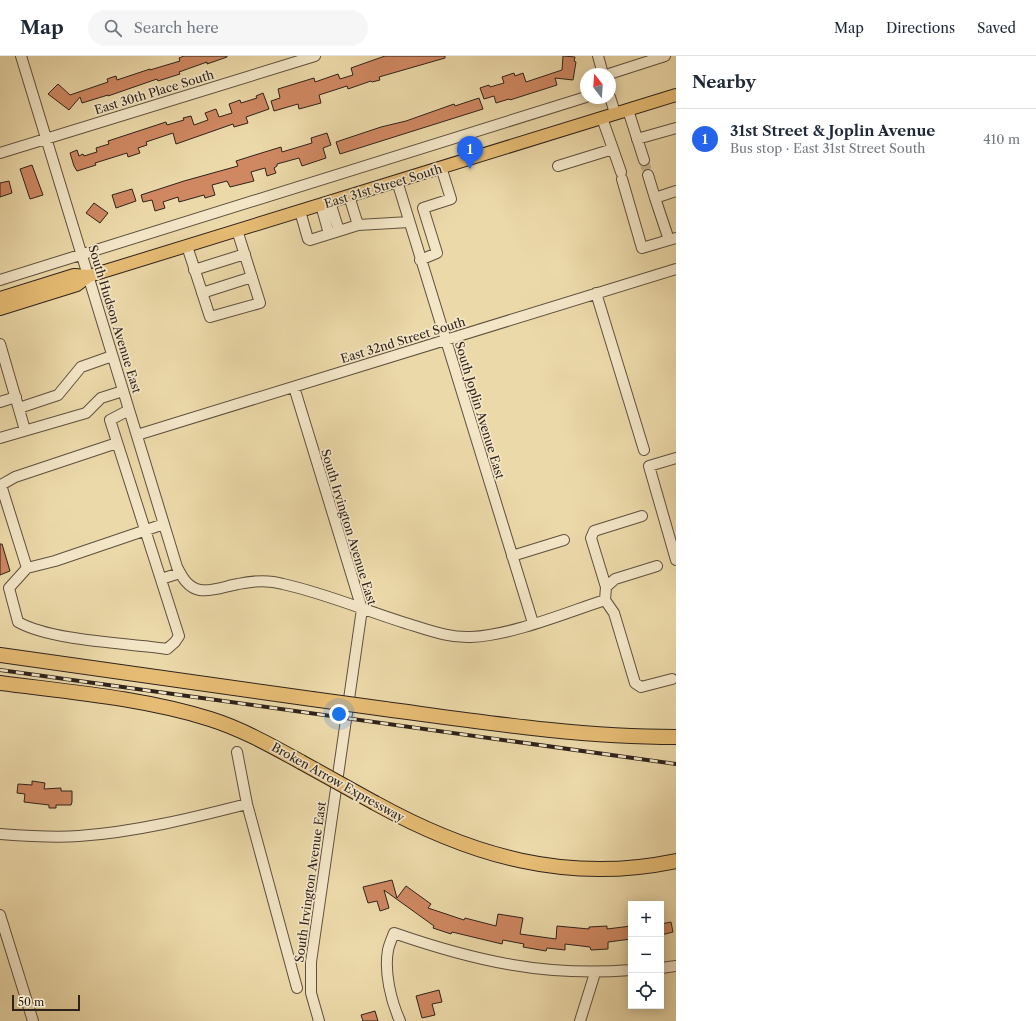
<!DOCTYPE html>
<html lang="en">
<head>
<meta charset="utf-8">
<style>
  body { margin:0; font-family:"Libre Caslon Text",serif; background:#f6f6f7; color:#1f2937 }
  .controls { position:absolute; right:12px; bottom:12px; display:grid; overflow:hidden; border-radius:0px; box-shadow:0 2px 10px #0003 }
  .controls button { width:36px; height:36px; display:grid; place-items:center; padding:0; border:0; border-bottom:1px solid #e0e1e3; background:#fff; color:#1f2937; font:20px sans-serif }
  .compass { position:absolute; left:580px; top:12px; width:36px; height:36px; border-radius:50%; background:#fff; box-shadow:0 2px 10px #0003; rotate:343deg }
  .scale { position:absolute; left:12px; bottom:10px; width:68px; box-sizing:border-box; padding-left:4px; border:2px solid #2e221b; border-top:0; font-size:11px; line-height:14px; white-space:nowrap; color:#2e221b; -webkit-text-stroke:3px #f3e6c7; paint-order:stroke }
  .you { position:absolute; left:339px; top:658px; width:14px; height:14px; margin:-10px; border:3px solid #fff; border-radius:50%; background:#1a73e8; box-shadow:0 0 0 6px #1a73e833 }
  .badge { display:grid; place-items:center; width:26px; height:26px; border-radius:50%; background:#2563eb; color:#fff; font-size:13px; font-weight:700 }
  .pin { position:absolute; translate:-50% -33px; filter:drop-shadow(0 1px 2px #0008) }
  .pin::after { content:''; position:absolute; top:21px; width:14px; height:12px; background:inherit; clip-path:polygon(0 0,100% 0,50% 100%) }
  .list { margin:0; padding:0; list-style:none }
  h2 { display:flex; justify-content:space-between; align-items:center; height:52px; margin:0; padding:0 16px; font-size:17px }
  h2 small { font-size:13px; font-weight:400; color:#747a83 }
  .list li { display:grid; grid-template-columns:26px 1fr auto; gap:12px; align-items:center; box-sizing:border-box; height:60px; padding:0 16px; border-top:1px solid #e0e1e3 }
  .list b { display:block; font-size:15px; white-space:nowrap }
  .list p { margin:0; font-size:13px; white-space:nowrap; color:#747a83 }
  .list em { font-size:13px; font-style:normal; color:#747a83 }
  .icon { flex:none; width:22px; height:22px; fill:none; stroke:currentColor; stroke-width:2; stroke-linecap:round; stroke-linejoin:round }
  .map { position:relative; flex:none; width:676px; height:965px; overflow:hidden }
  header { display:flex; align-items:center; gap:24px; box-sizing:border-box; height:56px; padding:0 20px; background:#fff; border-bottom:1px solid #e0e1e3 }
  header strong { font-size:19px }
  nav { display:flex; gap:22px; margin-inline-start:auto; font-size:14px }
  .search { width:280px; height:36px; background:#f6f6f7; display:flex; align-items:center; gap:10px; box-sizing:border-box; padding:0 14px; border-radius:22px; color:#747a83; font-size:15px }
  main { display:flex }
  aside { flex:1; background:#fff }
  .map>svg:first-child { display:block }
  .building { fill:#cf8862; stroke:#2e221b }
  .lines { fill:none; stroke-linecap:round; stroke-linejoin:round }
  .minor-tunnel { stroke:#c6b48d; stroke-width:10; stroke-dasharray:10 5; stroke-linecap:butt }
  .minor-casing { stroke:#5e503e; stroke-width:12 }
  .major-casing { stroke:#2e221b; stroke-width:14 }
  .highway-casing { stroke:#2e221b; stroke-width:16 }
  .minor { stroke:#f3e6c7; stroke-width:10 }
  .major { stroke:#e6bc74; stroke-width:12 }
  .highway { stroke:#e6bc74; stroke-width:14 }
  .rail-casing { stroke:#2e221b; stroke-width:4 }
  .rail { stroke:#f3e6c7; stroke-width:2.5; stroke-dasharray:8; stroke-linecap:butt }
  .highway-bridge-casing { stroke:#2e221b; stroke-width:16; stroke-linecap:butt }
  .highway-bridge { stroke:#e6bc74; stroke-width:14 }
  .labels { text-anchor:middle; dominant-baseline:central; stroke-width:3.5; stroke-linejoin:round; paint-order:stroke }
  .street-label { font-size:12px; fill:#2e221b; stroke:#f3e6c7 }
</style>
</head>
<body>
<header>
<strong>Map</strong>
<div class="search"><svg class="icon" aria-label="search" viewBox="0 0 24 24"><circle cx="10" cy="10" r="6"/><path d="M15 15l6 6"/></svg>Search here</div>
<nav><a>Map</a><a>Directions</a><a>Saved</a></nav>
</header>
<main>
<div class="map">
<svg width="676" height="965" viewBox="0 0 676 965">
  <rect width="100%" height="100%" fill="#ecd9a9"/>
  <filter id="stains"><feTurbulence type="fractalNoise" baseFrequency=".005" numOctaves="4"/><feColorMatrix values="0 0 0 0 .2 0 0 0 0 .09 0 0 0 0 .02 0 0 0 .5 -.17"/></filter>
  <radialGradient id="worn" r=".72"><stop offset=".6" stop-color="#630" stop-opacity="0"/><stop offset="1" stop-color="#630" stop-opacity=".3"/></radialGradient>
  <path class="building" d="M 184,0 L 227,0 L 227,1 L 207,8 L 207,6 L 179,16 L 180,18 L 158,25 L 157,23 L 108,40 L 108,39 L 82,47 L 80,41 L 69,54 L 48,38 L 58,28 L 70,39 L 108,26 L 107,23 L 116,20 L 117,24 L 150,13 L 150,14 L 180,5 L 179,2 Z
    M 385,0 L 445,0 L 445,2 L 379,21 L 380,24 L 372,26 L 371,25 L 348,33 L 347,30 L 319,39 L 321,47 L 299,53 L 298,48 L 274,55 L 271,45 L 280,42 L 278,33 L 314,22 L 315,26 L 338,18 L 340,23 L 353,19 L 351,12 Z
    M 563,0 L 575,1 L 574,5 L 576,6 L 573,24 L 555,22 L 557,29 L 510,44 L 509,43 L 496,47 L 494,40 L 484,43 L 480,32 L 489,29 L 490,31 L 504,27 L 502,21 L 514,17 L 515,20 L 523,17 L 526,26 L 562,14 Z
    M 263,37 L 269,53 L 246,61 L 248,67 L 234,71 L 233,68 L 176,88 L 173,77 L 146,86 L 147,89 L 138,92 L 140,97 L 128,101 L 127,97 L 95,107 L 96,109 L 77,115 L 74,110 L 70,97 L 77,94 L 79,100 L 83,98 L 84,100 L 97,96 L 96,92 L 109,88 L 108,85 L 166,66 L 167,69 L 184,64 L 183,62 L 191,60 L 194,69 L 208,64 L 205,57 L 216,53 L 219,61 L 232,57 L 229,48 L 240,44 L 241,47 L 257,42 L 256,40 Z
    M 479,42 L 483,53 L 340,98 L 336,86 L 381,71 L 406,65 L 454,48 L 455,50 Z
    M 327,77 L 331,89 L 323,92 L 326,102 L 302,110 L 299,102 L 277,108 L 277,110 L 274,112 L 276,117 L 267,120 L 265,112 L 251,116 L 254,125 L 230,131 L 227,125 L 212,129 L 215,139 L 205,142 L 204,139 L 179,146 L 178,141 L 163,146 L 165,152 L 155,155 L 152,144 L 143,146 L 141,139 L 184,125 L 238,110 L 236,105 L 255,99 L 281,91 L 282,96 L 312,87 L 311,82 Z
    M 32,109 L 43,139 L 30,143 L 20,113 Z
    M 9,125 L 12,137 L 0,141 L 0,127 Z
    M 132,133 L 136,145 L 116,152 L 112,139 Z
    M 94,147 L 108,157 L 100,167 L 86,157 Z
    M 0,488 L 2,488 L 10,515 L 0,519 Z
    M 32,725 L 45,727 L 44,733 L 61,732 L 61,735 L 72,735 L 72,746 L 71,749 L 56,749 L 56,752 L 49,752 L 49,749 L 24,746 L 25,738 L 17,737 L 18,728 L 32,729 Z
    M 392,824 L 397,842 L 406,830 L 431,848 L 428,852 L 464,864 L 465,862 L 496,870 L 498,858 L 523,862 L 520,878 L 556,883 L 557,870 L 589,873 L 589,871 L 607,870 L 607,873 L 631,870 L 631,883 L 608,886 L 608,893 L 591,894 L 590,891 L 565,888 L 565,894 L 547,892 L 546,895 L 523,891 L 524,888 L 503,884 L 502,888 L 452,876 L 451,878 L 433,872 L 434,870 L 384,834 L 389,852 L 380,855 L 377,845 L 368,847 L 363,831 Z
    M 671,866 L 673,876 L 661,879 L 661,868 Z
    M 439,934 L 442,946 L 432,948 L 435,959 L 422,962 L 416,940 Z
    M 375,955 L 378,965 L 363,965 L 361,959 Z"/>
  <g class="lines">
    <path class="minor-tunnel" d="M 644,104 L 648,119"/>
    <defs>
      <path id="minor" d="M 21,0 L 177,511 C 182,521 188,532 200,534 C 212,536 226,530 238,528 C 252,525 270,524 283,528 C 328,538 371,557 415,570 C 434,576 452,582 471,581 C 513,579 565,557 605,544
        M 598,0 L 603,18
        M 609,18 L 665,0
        M 610,41 L 615,57
        M 628,54 L 644,104
        M 637,83 L 676,72
        M 613,93 L 621,116
        M 0,97 L 315,0
        M 558,110 L 613,93 L 602,62
        M 648,119 L 655,142 L 676,135
        M 622,123 L 642,192 L 669,184
        M 397,125 L 533,567
        M 349,140 L 358,169 L 409,166
        M 655,142 L 669,184 L 676,182
        M 330,146 L 339,175 L 358,169
        M 321,149 L 329,178
        M 300,155 L 308,183 L 310,184 L 339,175
        M 187,190 L 210,261 L 260,247 L 237,174
        M 420,204 L 437,197 L 423,152 L 451,143 L 441,111
        M 194,214 L 245,198
        M 0,224 L 586,41
        M 202,237 L 252,221
        M 596,237 L 644,394
        M 0,288 L 25,374
        M 294,331 L 362,553 L 311,906 L 311,937 L 319,965
        M 0,346 L 16,341
        M 19,352 L 58,339 L 81,311 L 112,300
        M 137,379 L 676,213
        M 0,382 L 86,357 L 101,342 L 123,335
        M 117,387 L 15,421 L 1,429 L 27,512 L 9,532 L 18,566 C 52,585 126,587 167,593 L 175,586 L 179,580 L 110,364 L 129,354
        M 676,402 L 649,410 L 676,504
        M 642,460 L 594,475 L 591,482 L 606,531 L 605,544 L 614,557 L 635,627 L 641,631 L 672,623
        M 512,500 L 564,484
        M 27,512 L 55,505 L 164,468
        M 161,523 L 180,517
        M 606,531 L 615,523 L 657,510
        M 237,696 L 247,748 L 297,932
        M 0,778 C 26,780 53,782 79,780 C 136,776 192,762 247,748
        M 0,859 L 33,965
        M 661,912 L 676,910
        M 400,965 C 391,945 384,916 388,894 C 389,889 392,882 394,877 C 475,905 545,921 631,914
        M 580,965 L 595,917"/>
      <path id="major" d="M 0,242 L 74,219 L 89,220
        M 0,253 L 77,229 L 89,220 L 102,216 L 676,39"/>
      <path id="highway" d="M 0,599 L 312,643
        M 0,627 C 70,636 143,642 210,663 C 242,673 272,690 301,706
        M 385,653 C 482,666 578,681 676,681
        M 375,747 C 471,800 567,828 676,805"/>
    </defs>
    <use href="#minor" class="minor-casing"/>
    <use href="#major" class="major-casing"/>
    <use href="#highway" class="highway-casing"/>
    <use href="#minor" class="minor"/>
    <use href="#major" class="major"/>
    <use href="#highway" class="highway"/>
    <defs>
      <path id="rail" d="M 0,614 L 676,708"/>
    </defs>
    <use href="#rail" class="rail-casing"/>
    <use href="#rail" class="rail"/>
    <defs>
      <path id="highway-bridge" d="M 312,643 L 385,653
        M 301,706 L 375,747"/>
    </defs>
    <use href="#highway-bridge" class="highway-bridge-casing"/>
    <use href="#highway-bridge" class="highway-bridge"/>
  </g>
  <g class="labels">
    <g class="street-label">
      <text transform="translate(154 36) rotate(-17)">East 30th Place South</text>
      <text transform="translate(383 130) rotate(-17)">East 31st Street South</text>
      <text transform="translate(115 263) rotate(73)">South Hudson Avenue East</text>
      <text transform="translate(403 284) rotate(-17)">East 32nd Street South</text>
      <text transform="translate(480 354) rotate(73)">South Joplin Avenue East</text>
      <text transform="translate(349 471) rotate(73)">South Irvington Avenue East</text>
      <text transform="translate(338 726) rotate(29)">Broken Arrow Expressway</text>
      <text transform="translate(310 826) rotate(-82)">South Irvington Avenue East</text>
    </g>
  </g>
  <rect width="100%" height="100%" filter="url(#stains)"/>
  <rect width="100%" height="100%" fill="url(#worn)"/>
</svg>
<div class="controls">
<button>+</button>
<button>−</button>
<button><svg class="icon" aria-label="locate" viewBox="0 0 24 24"><circle cx="12" cy="12" r="6"/><path d="M12 2v4M12 18v4M2 12h4M18 12h4"/></svg></button>
</div>
<svg class="compass" viewBox="-18 -18 36 36"><path d="M0-13l5 13h-10z" fill="#e53935"/><path d="M0 13l5-13h-10z" fill="#747a83"/></svg>
<div class="scale">50 m</div>
<div class="you"></div>
<div class="pin badge" style="left:470px;top:113px">1</div>
</div>
<aside>
<h2>Nearby<small></small></h2>
<ul class="list">
<li><span class="badge">1</span><div><b>31st Street &amp; Joplin Avenue</b><p>Bus stop · East 31st Street South</p></div><em>410 m</em></li>
</ul>
</aside>
</main>
</body>
</html>
